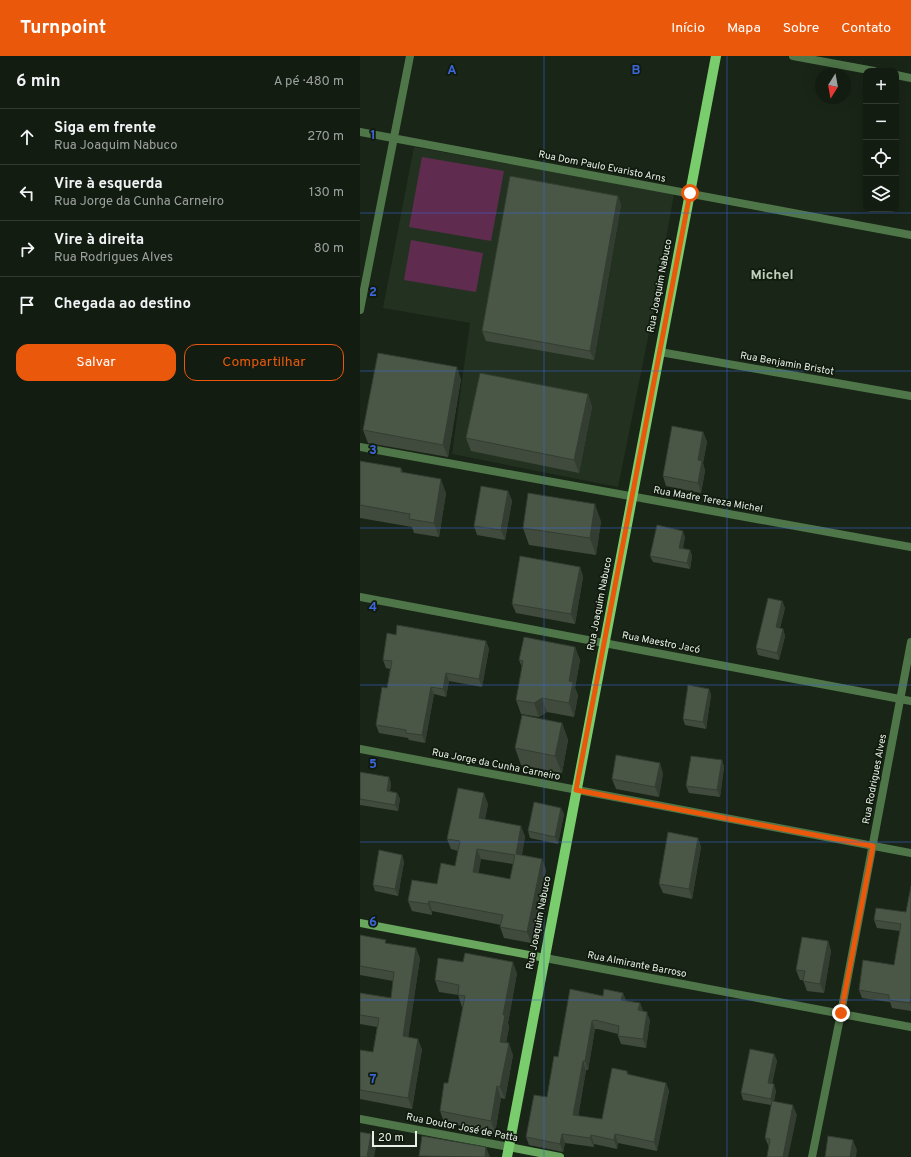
<!DOCTYPE html>
<html lang="pt">
<head>
<meta charset="utf-8">
<style>
  body { margin:0; font-family:Overpass,sans-serif; background:#1c251a; color:#f1f3f6 }
  .controls { position:absolute; right:12px; top:12px; display:grid; overflow:hidden; border-radius:8px; box-shadow:0 4px 16px #0002 }
  .controls button { width:36px; height:36px; display:grid; place-items:center; padding:0; border:0; border-bottom:1px solid #323a31; background:#131c11; color:#f1f3f6; font:20px sans-serif }
  .compass { position:absolute; left:455px; top:12px; width:36px; height:36px; border-radius:50%; background:#131c11; box-shadow:0 4px 16px #0002; rotate:191deg }
  .scale { position:absolute; left:12px; bottom:10px; width:45px; box-sizing:border-box; padding-left:4px; border:2px solid #e8f0e7; border-top:0; font-size:11px; line-height:14px; white-space:nowrap; color:#e8f0e7; -webkit-text-stroke:3px #101b0e; paint-order:stroke }
  .stop { position:absolute; width:12px; height:12px; margin:-9px; border:3px solid #ea580c; border-radius:50%; background:#fff }
  .stop.end { background:#ea580c; border-color:#fff; box-shadow:0 1px 4px #0008 }
  .list { margin:0; padding:0; list-style:none }
  h2 { display:flex; justify-content:space-between; align-items:center; height:52px; margin:0; padding:0 16px; font-size:17px }
  h2 small { font-size:13px; font-weight:400; color:#9da19f }
  .list li { display:grid; grid-template-columns:26px 1fr auto; gap:12px; align-items:center; box-sizing:border-box; height:56px; padding:0 16px; border-top:1px solid #323a31 }
  .list b { display:block; font-size:15px; white-space:nowrap }
  .list p { margin:0; font-size:13px; white-space:nowrap; color:#9da19f }
  .list em { font-size:13px; font-style:normal; color:#9da19f }
  .actions { display:flex; gap:8px; padding:12px 16px }
  .actions a { flex:1; padding:9px 0; border:1px solid #ea580c; border-radius:12px; text-align:center; font-size:14px; color:#ea580c }
  .actions .main { background:#ea580c; color:#fff }
  .icon { flex:none; width:22px; height:22px; fill:none; stroke:currentColor; stroke-width:2; stroke-linecap:round; stroke-linejoin:round }
  .map { position:relative; flex:none; width:551px; height:1101px; overflow:hidden }
  header { display:flex; align-items:center; gap:24px; box-sizing:border-box; height:56px; padding:0 20px; background:#ea580c; color:#fff }
  header strong { font-size:19px }
  nav { display:flex; gap:22px; margin-inline-start:auto; font-size:14px }
  main { display:flex }
  aside { flex:1; background:#131c11 }
  .map>svg:first-child { display:block }
  .built { fill:#233220 }
  .green { fill:#5f2c4f }
  .lines { fill:none; stroke-linecap:round; stroke-linejoin:round }
  .street { stroke:#4f7649; stroke-width:8 }
  .secondary { stroke:#68a75d; stroke-width:8 }
  .primary { stroke:#7acd6c; stroke-width:10 }
  .wall { fill:#404b3d; fill-rule:evenodd }
  .shaded-wall { fill:#343d32 }
  .building { fill:#4a5747; stroke:#343d32; fill-rule:evenodd }
  .route { stroke:#ea580c; stroke-width:5 }
  .grid { fill:none; stroke:#3b66da; stroke-width:1; stroke-opacity:0.55 }
  .labels { text-anchor:middle; dominant-baseline:central; stroke-width:3.5; stroke-linejoin:round; paint-order:stroke }
  .street-label { font-size:10px; fill:#e8f0e7; stroke:#101b0e }
  .district-label { font-size:14px; font-weight:bold; fill:#bfcebc; stroke:#101b0e }
  .grid-label { font-size:13px; text-anchor:middle; font-weight:bold; fill:#3b66da; stroke:#101b0e; stroke-width:3.5; stroke-linejoin:round; paint-order:stroke }
</style>
</head>
<body>
<header>
<strong>Turnpoint</strong>
<nav><a>Início</a><a>Mapa</a><a>Sobre</a><a>Contato</a></nav>
</header>
<main>
<aside>
<h2>6 min<small>A pé · 480 m</small></h2>
<ul class="list">
<li><svg class="icon" aria-label="ahead" viewBox="0 0 24 24"><path d="M12 20V5M6 11l6-6 6 6"/></svg><div><b>Siga em frente</b><p>Rua Joaquim Nabuco</p></div><em>270 m</em></li>
<li><svg class="icon" aria-label="left" viewBox="0 0 24 24"><path d="M17 20v-9H6M10 6l-5 5 5 5"/></svg><div><b>Vire à esquerda</b><p>Rua Jorge da Cunha Carneiro</p></div><em>130 m</em></li>
<li><svg class="icon" aria-label="right" viewBox="0 0 24 24"><path d="M7 20v-9h11M14 6l5 5-5 5"/></svg><div><b>Vire à direita</b><p>Rua Rodrigues Alves</p></div><em>80 m</em></li>
<li><svg class="icon" aria-label="arrive" viewBox="0 0 24 24"><path d="M6 21V4h12l-3 4 3 4H6"/></svg><div><b>Chegada ao destino</b></div></li>
</ul>
<div class="actions"><a class="main">Salvar</a><a>Compartilhar</a></div>
</aside>
<div class="map">
<svg width="551" height="1101" viewBox="0 0 551 1101">
  <rect width="100%" height="100%" fill="#192517"/>
  <path class="built" d="M 54,91 L 314,138 L 291,267 L 258,431 L 92,398 L 110,267 L 23,252 Z"/>
  <path class="green" d="M 62,101 L 144,115 L 131,185 L 49,171 Z
    M 51,184 L 123,197 L 116,236 L 44,224 Z"/>
  <g class="lines">
    <path class="street" d="M 433,0 L 514,15
      M 536,19 L 551,22
      M 0,76 L 551,179
      M 0,254 L 50,0
      M 300,296 L 551,340
      M 0,391 L 551,491
      M 0,541 L 551,645
      M 0,693 L 551,797
      M 185,902 L 551,971
      M 0,1063 L 149,1091
      M 452,1101 L 481,957 L 551,586"/>
    <path class="secondary" d="M 0,867 L 185,902
      M 149,1091 L 200,1101"/>
    <path class="primary" d="M 147,1101 L 356,0"/>
  </g>
  <path class="wall" d="M 258,140 L 261,149 L 234,304 L 126,285 L 122,275 Z
    M 101,323 L 88,401 L 8,387 L 3,374 Z
    M 228,338 L 232,351 L 219,417 L 111,395 L 106,382 Z
    M 343,376 L 347,386 L 343,407 L 345,415 L 341,437 L 306,430 L 303,420 Z
    M 0,405 L 41,412 L 43,417 L 86,437 L 79,481 L 54,477 L 52,471 L 0,462 Z
    M 148,435 L 152,445 L 145,484 L 117,479 L 114,470 Z
    M 241,465 L 236,499 L 169,489 L 163,472 Z
    M 325,481 L 323,492 L 330,494 L 332,500 L 330,513 L 293,506 L 290,500 Z
    M 220,511 L 223,521 L 215,568 L 156,557 L 152,548 Z
    M 422,545 L 425,552 L 420,572 L 423,573 L 425,580 L 419,604 L 398,599 L 396,592 Z
    M 36,579 L 126,585 L 129,593 L 122,631 L 89,625 L 86,641 L 74,638 L 65,687 L 49,684 L 48,682 L 19,677 L 16,669 L 27,632 L 30,613 L 26,612 L 23,604 Z
    M 215,591 L 220,604 L 215,632 L 218,639 L 214,661 L 187,656 L 179,661 L 161,658 L 156,644 L 162,611 L 159,604 Z
    M 349,633 L 351,639 L 346,673 L 325,669 L 323,663 Z
    M 202,667 L 208,684 L 202,717 L 161,709 L 155,692 Z
    M 362,704 L 364,711 L 360,741 L 329,737 L 326,730 Z
    M 0,716 L 31,727 L 30,735 L 37,737 L 40,743 L 38,755 L 0,749 Z
    M 303,717 L 299,741 L 256,733 L 252,723 Z
    M 128,748 L 125,763 L 165,780 L 162,799 L 182,803 L 186,814 L 171,887 L 144,882 L 140,871 L 141,869 L 72,855 L 72,859 L 52,855 L 48,845 L 77,828 L 95,810 L 98,795 L 91,793 L 87,783 ZM 121,803 L 153,808 L 150,823 L 118,817 Z
    M 204,758 L 198,788 L 170,782 L 168,775 Z
    M 338,782 L 341,791 L 332,843 L 303,837 L 299,828 Z
    M 42,799 L 44,806 L 38,840 L 15,835 L 13,829 Z
    M 551,830 L 551,955 L 532,952 L 530,946 L 502,942 L 499,934 L 534,909 L 540,875 L 517,872 L 514,864 L 546,856 Z
    M 0,879 L 27,888 L 60,902 L 48,981 L 62,993 L 52,1053 L 0,1043 L 0,994 L 13,996 L 17,971 L 0,968 L 0,937 L 31,942 L 33,925 L 0,919 Z
    M 468,885 L 471,895 L 464,937 L 447,935 L 443,924 L 440,924 L 436,914 Z
    M 157,917 L 148,967 L 149,971 L 146,987 L 153,999 L 145,1043 L 141,1042 L 135,1077 L 84,1066 L 80,1055 L 88,1027 L 103,951 L 102,951 L 98,939 L 79,936 L 75,924 Z
    M 263,937 L 266,945 L 280,947 L 283,955 L 290,964 L 286,992 L 261,988 L 258,980 L 258,978 L 238,973 L 235,973 L 228,1014 L 226,1014 L 218,1060 L 242,1063 L 267,1015 L 269,1019 L 306,1027 L 309,1035 L 297,1095 L 258,1087 L 257,1093 L 234,1088 L 234,1091 L 205,1087 L 203,1096 L 169,1089 L 166,1081 L 187,1041 L 198,1001 L 243,940 Z
    M 414,998 L 417,1005 L 412,1028 L 416,1035 L 414,1045 L 437,1059 L 409,1091 L 405,1082 L 411,1049 L 383,1044 L 381,1037 Z"/>
  <path class="shaded-wall" d="M 258,140 L 261,149 L 234,304 L 230,295 Z
    M 97,311 L 101,323 L 88,401 L 83,389 Z
    M 228,338 L 232,351 L 219,417 L 214,404 Z
    M 343,376 L 347,386 L 343,407 L 345,415 L 341,437 L 338,427 L 338,404 Z
    M 81,423 L 86,437 L 79,481 L 74,467 Z
    M 148,435 L 152,445 L 145,484 L 141,474 Z
    M 235,448 L 241,465 L 236,499 L 230,482 Z
    M 323,475 L 325,481 L 321,498 L 319,492 Z
    M 330,494 L 332,500 L 330,513 L 327,507 Z
    M 220,511 L 223,521 L 215,568 L 211,558 Z
    M 422,545 L 425,552 L 418,578 L 416,571 Z
    M 423,573 L 425,580 L 419,604 L 417,597 Z
    M 126,585 L 129,593 L 122,631 L 119,623 Z
    M 215,591 L 220,604 L 215,632 L 218,639 L 214,661 L 209,647 L 209,625 Z
    M 86,617 L 89,625 L 86,641 L 83,633 Z
    M 71,631 L 74,638 L 65,687 L 62,679 Z
    M 349,633 L 351,639 L 346,673 L 343,666 Z
    M 182,642 L 187,656 L 179,661 L 174,647 Z
    M 202,667 L 208,684 L 202,717 L 195,700 Z
    M 362,704 L 364,711 L 360,741 L 357,734 Z
    M 300,707 L 303,717 L 299,741 L 295,731 Z
    M 29,721 L 31,727 L 29,741 L 27,735 Z
    M 37,737 L 40,743 L 38,755 L 35,749 Z
    M 124,737 L 128,748 L 123,773 L 119,762 Z
    M 201,752 L 204,758 L 198,788 L 195,781 Z
    M 161,770 L 165,780 L 160,809 L 156,798 Z
    M 338,782 L 341,791 L 332,843 L 329,833 Z
    M 117,793 L 121,803 L 117,827 L 113,816 Z
    M 42,799 L 44,806 L 38,840 L 35,833 Z
    M 182,803 L 186,814 L 171,887 L 167,876 Z
    M 69,845 L 72,855 L 72,859 L 68,848 Z
    M 468,885 L 471,895 L 464,937 L 460,928 Z
    M 56,892 L 60,902 L 47,991 L 43,980 Z
    M 153,906 L 157,917 L 148,967 L 149,971 L 144,997 L 140,986 L 143,959 Z
    M 263,937 L 266,946 L 261,944 Z
    M 551,939 L 551,951 L 550,947 Z
    M 280,947 L 283,956 L 278,954 Z
    M 287,956 L 290,964 L 286,992 L 283,983 Z
    M 232,965 L 235,973 L 228,1014 L 225,1005 Z
    M 58,983 L 62,993 L 52,1053 L 48,1042 Z
    M 149,987 L 153,999 L 145,1043 L 140,1031 Z
    M 414,998 L 417,1005 L 410,1034 L 408,1027 Z
    M 223,1005 L 226,1014 L 217,1068 L 213,1059 Z
    M 306,1027 L 309,1035 L 297,1095 L 294,1086 Z
    M 414,1028 L 416,1035 L 413,1050 L 411,1043 Z
    M 137,1030 L 141,1042 L 135,1077 L 131,1065 Z
    M 433,1049 L 437,1059 L 428,1101 L 423,1101 Z
    M 11,1078 L 16,1091 L 14,1101 L 7,1101 Z
    M 202,1078 L 205,1087 L 203,1096 L 200,1088 Z
    M 255,1078 L 258,1087 L 257,1093 L 254,1084 Z
    M 231,1079 L 234,1088 L 234,1091 L 230,1082 Z
    M 493,1084 L 497,1094 L 496,1101 L 490,1101 Z
    M 126,1091 L 130,1101 L 125,1101 Z"/>
  <path class="building" d="M 150,120 L 258,140 L 230,295 L 122,275 Z
    M 18,297 L 97,311 L 83,389 L 3,374 Z
    M 120,317 L 228,338 L 214,404 L 106,382 Z
    M 312,370 L 343,376 L 338,404 L 342,405 L 338,427 L 303,420 Z
    M 0,405 L 41,412 L 41,416 L 81,423 L 74,467 L 49,463 L 50,458 L 0,449 Z
    M 121,430 L 148,435 L 141,474 L 114,470 Z
    M 168,437 L 235,448 L 230,482 L 163,472 Z
    M 297,469 L 323,475 L 319,492 L 330,494 L 327,507 L 290,500 Z
    M 160,500 L 220,511 L 211,558 L 152,548 Z
    M 408,542 L 422,545 L 416,571 L 423,573 L 417,597 L 396,592 Z
    M 37,569 L 126,585 L 119,623 L 86,617 L 83,633 L 71,631 L 62,679 L 46,677 L 46,674 L 16,669 L 22,631 L 27,632 L 32,605 L 23,604 L 27,577 L 36,579 Z
    M 164,581 L 215,591 L 209,625 L 213,626 L 209,647 L 182,642 L 174,647 L 156,644 L 163,605 L 159,604 Z
    M 328,629 L 349,633 L 343,666 L 323,663 Z
    M 162,659 L 202,667 L 195,700 L 155,692 Z
    M 256,699 L 300,707 L 295,731 L 252,723 Z
    M 331,700 L 362,704 L 357,734 L 326,730 Z
    M 0,716 L 29,721 L 27,735 L 37,737 L 35,749 L 0,743 Z
    M 98,732 L 124,737 L 119,762 L 161,770 L 156,798 L 182,803 L 167,876 L 140,871 L 143,859 L 69,845 L 68,848 L 48,845 L 52,824 L 77,828 L 81,807 L 95,810 L 100,785 L 87,783 ZM 117,793 L 155,799 L 150,823 L 113,816 Z
    M 174,746 L 201,752 L 195,781 L 168,775 Z
    M 308,776 L 338,782 L 329,833 L 299,828 Z
    M 19,794 L 42,799 L 35,833 L 13,829 Z
    M 551,830 L 551,939 L 550,947 L 529,944 L 529,939 L 499,934 L 503,904 L 534,909 L 541,868 L 514,864 L 516,852 L 546,856 Z
    M 0,879 L 26,884 L 25,887 L 56,892 L 43,980 L 58,983 L 48,1042 L 0,1034 L 0,994 L 13,996 L 19,962 L 0,959 L 0,937 L 31,942 L 34,916 L 0,910 Z
    M 442,881 L 468,885 L 460,928 L 443,925 L 445,915 L 436,914 Z
    M 105,897 L 153,906 L 143,959 L 145,959 L 140,986 L 149,987 L 140,1031 L 137,1030 L 131,1065 L 80,1055 L 84,1027 L 88,1027 L 105,940 L 98,939 L 99,929 L 75,924 L 78,902 L 103,906 Z
    M 210,933 L 243,940 L 244,933 L 263,937 L 261,944 L 280,947 L 278,954 L 287,956 L 283,983 L 258,980 L 259,970 L 235,964 L 232,965 L 225,1005 L 223,1005 L 213,1059 L 242,1063 L 252,1012 L 267,1015 L 267,1018 L 306,1027 L 294,1086 L 255,1078 L 254,1084 L 231,1079 L 230,1082 L 202,1078 L 200,1088 L 166,1081 L 174,1039 L 187,1041 L 194,1000 L 198,1001 Z
    M 390,993 L 414,998 L 408,1027 L 414,1028 L 411,1043 L 381,1037 Z
    M 412,1045 L 433,1049 L 423,1101 L 407,1101 L 410,1083 L 405,1082 Z
    M 0,1076 L 11,1078 L 7,1101 L 0,1101 Z
    M 62,1080 L 126,1091 L 125,1101 L 59,1100 Z
    M 468,1080 L 493,1084 L 490,1101 L 465,1101 Z"/>
  <g class="lines">
    <path class="route" d="M 330,137 L 216,734 L 513,790 L 481,957"/>
  </g>
  <path class="grid" d="M 184,0 L 184,1101M 367,0 L 367,1101M 0,157 L 551,157M 0,315 L 551,315M 0,472 L 551,472M 0,629 L 551,629M 0,786 L 551,786M 0,944 L 551,944"/>
  <g class="labels">
    <g class="street-label">
      <text transform="translate(242 111) rotate(11)">Rua Dom Paulo Evaristo Arns</text>
      <text transform="translate(300 230) rotate(-79)">Rua Joaquim Nabuco</text>
      <text transform="translate(427 308) rotate(10)">Rua Benjamin Bristot</text>
      <text transform="translate(348 444) rotate(10)">Rua Madre Tereza Michel</text>
      <text transform="translate(240 548) rotate(-79)">Rua Joaquim Nabuco</text>
      <text transform="translate(301 587) rotate(11)">Rua Maestro Jacó</text>
      <text transform="translate(136 709) rotate(11)">Rua Jorge da Cunha Carneiro</text>
      <text transform="translate(515 723) rotate(-79)">Rua Rodrigues Alves</text>
      <text transform="translate(179 867) rotate(-79)">Rua Joaquim Nabuco</text>
      <text transform="translate(277 909) rotate(11)">Rua Almirante Barroso</text>
      <text transform="translate(102 1072) rotate(11)">Rua Doutor José de Patta</text>
    </g>
    <g class="district-label">
      <text x="412" y="219">Michel</text>
    </g>
  </g>
  <g class="grid-label">
    <text x="92" y="18">A</text>
    <text x="276" y="18">B</text>
    <text x="13" y="83">1</text>
    <text x="13" y="240">2</text>
    <text x="13" y="398">3</text>
    <text x="13" y="555">4</text>
    <text x="13" y="712">5</text>
    <text x="13" y="870">6</text>
    <text x="13" y="1027">7</text>
  </g>
</svg>
<div class="controls">
<button>+</button>
<button>−</button>
<button><svg class="icon" aria-label="locate" viewBox="0 0 24 24"><circle cx="12" cy="12" r="6"/><path d="M12 2v4M12 18v4M2 12h4M18 12h4"/></svg></button>
<button><svg class="icon" aria-label="layers" viewBox="0 0 24 24"><path d="M12 4l9 5-9 5-9-5zM3 14l9 5 9-5"/></svg></button>
</div>
<svg class="compass" viewBox="-18 -18 36 36"><path d="M0-13l5 13h-10z" fill="#e53935"/><path d="M0 13l5-13h-10z" fill="#9da19f"/></svg>
<div class="scale">20 m</div>
<div class="stop" style="left:330px;top:137px"></div>
<div class="stop end" style="left:481px;top:957px"></div>
</div>
</main>
</body>
</html>
